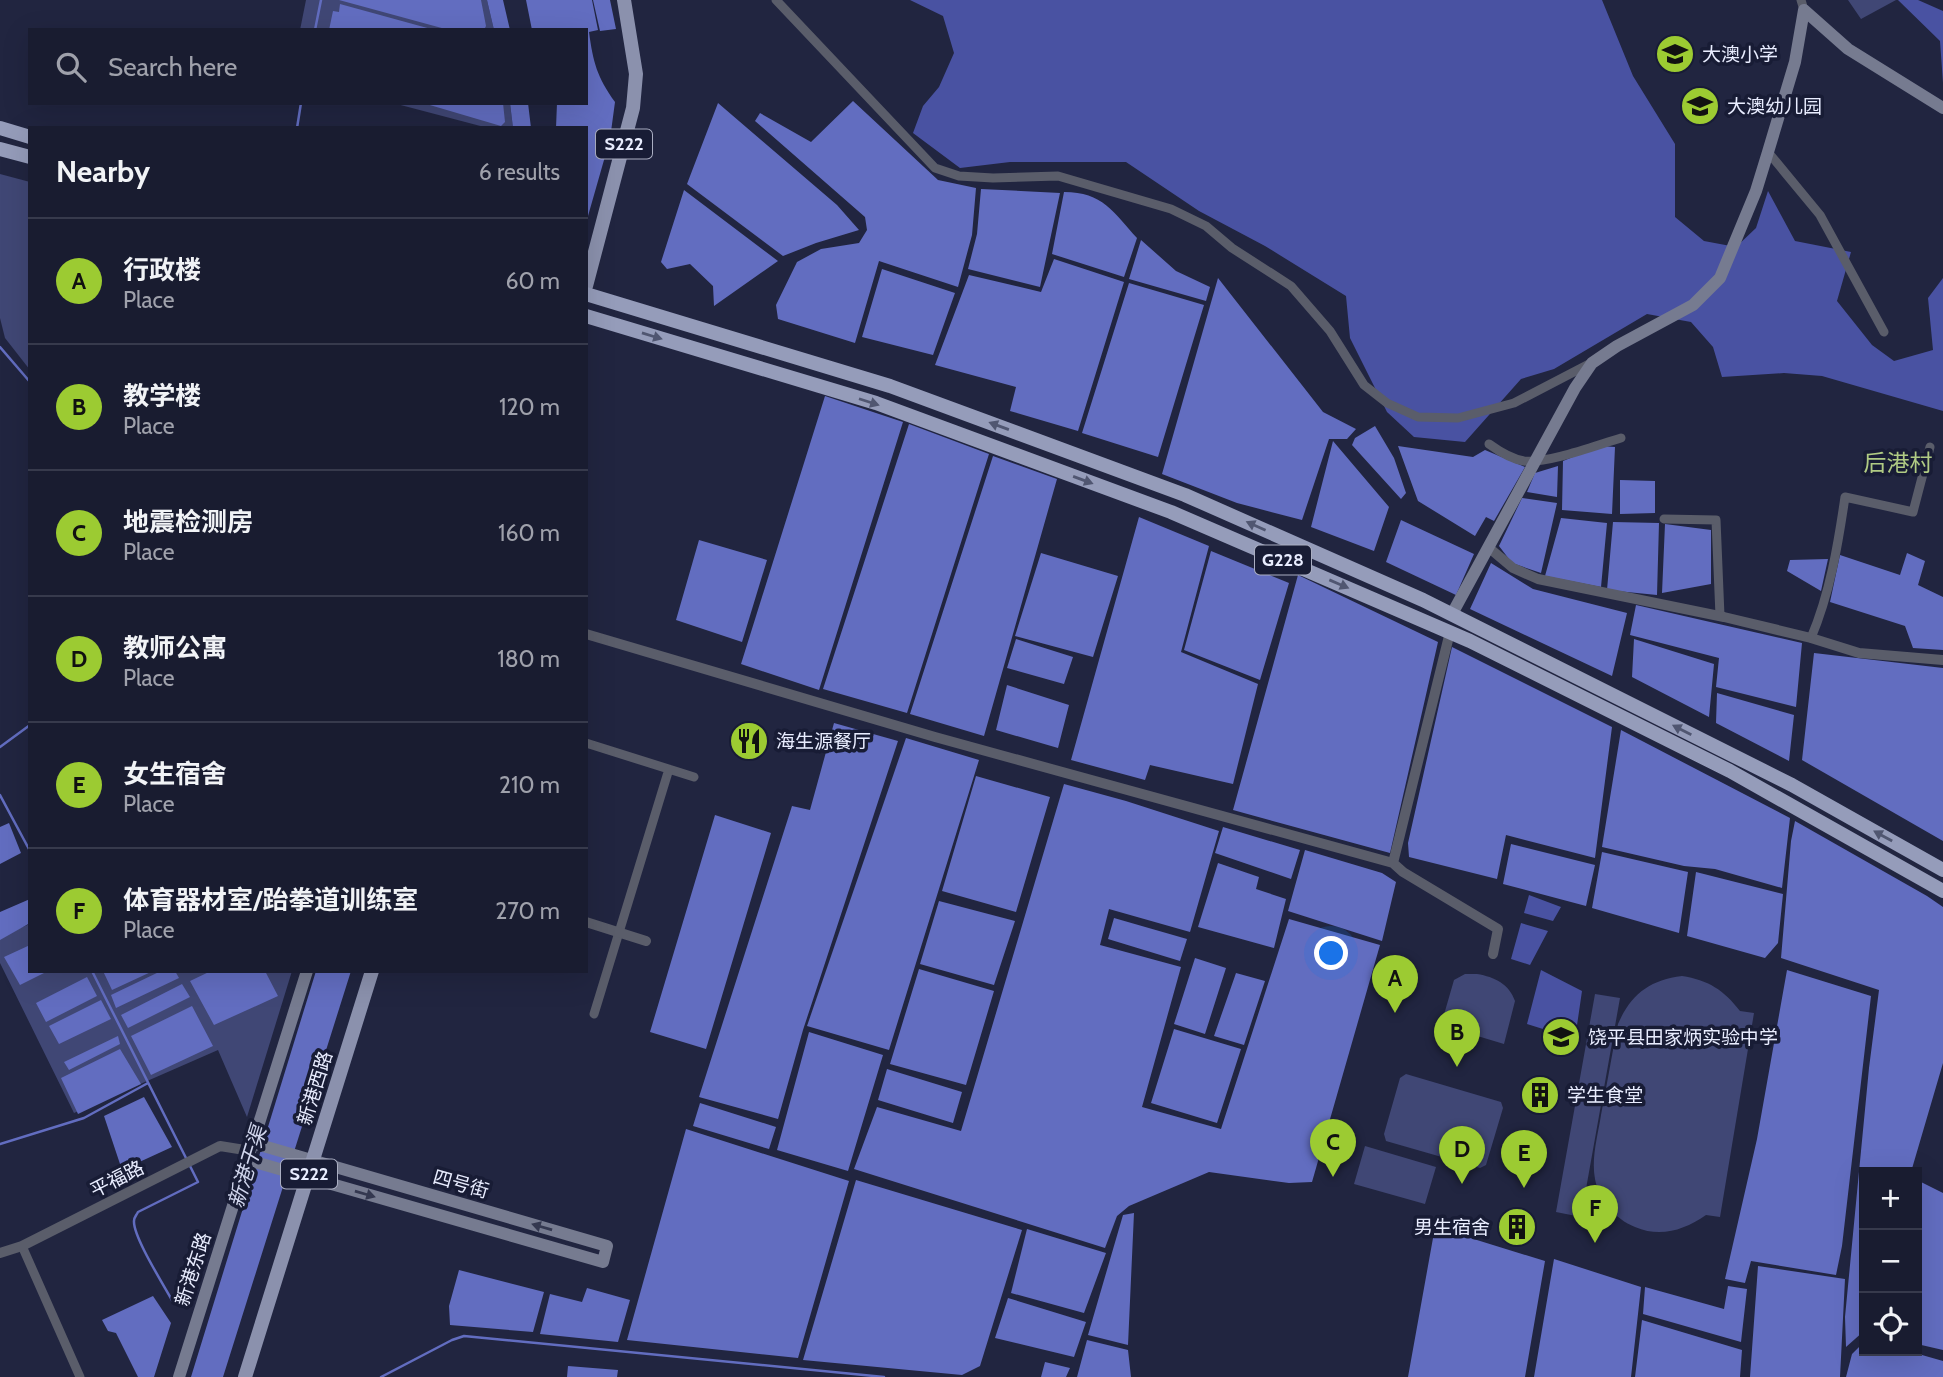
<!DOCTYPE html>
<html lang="en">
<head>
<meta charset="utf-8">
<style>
  body { margin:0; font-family:Cabin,"Noto Sans SC",sans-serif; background:#26293c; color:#f1f3f6 }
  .controls { position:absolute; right:21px; bottom:21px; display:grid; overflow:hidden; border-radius:0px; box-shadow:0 7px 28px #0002 }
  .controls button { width:63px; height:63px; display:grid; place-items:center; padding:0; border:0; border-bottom:2px solid #373a4c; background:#191c30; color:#f1f3f6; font:35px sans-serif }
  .you { position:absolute; left:1332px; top:954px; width:24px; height:24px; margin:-18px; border:5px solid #fff; border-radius:50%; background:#1a73e8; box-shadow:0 0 0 10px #1a73e833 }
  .badge { display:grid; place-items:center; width:46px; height:46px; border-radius:50%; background:#9ccb32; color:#111; font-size:23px; font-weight:700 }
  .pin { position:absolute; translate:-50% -58px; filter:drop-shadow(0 2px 4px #0008) }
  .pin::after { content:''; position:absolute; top:37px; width:24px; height:21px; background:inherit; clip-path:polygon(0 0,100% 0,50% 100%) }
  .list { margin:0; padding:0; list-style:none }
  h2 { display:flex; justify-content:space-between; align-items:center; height:91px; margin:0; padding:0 28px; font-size:30px }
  h2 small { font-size:23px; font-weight:400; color:#9fa1ab }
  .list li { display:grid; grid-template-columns:46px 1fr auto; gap:21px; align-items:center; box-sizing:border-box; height:126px; padding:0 28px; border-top:2px solid #373a4c }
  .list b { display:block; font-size:26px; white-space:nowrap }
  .list p { margin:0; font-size:23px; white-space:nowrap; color:#9fa1ab }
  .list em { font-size:23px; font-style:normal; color:#9fa1ab }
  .icon { flex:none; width:38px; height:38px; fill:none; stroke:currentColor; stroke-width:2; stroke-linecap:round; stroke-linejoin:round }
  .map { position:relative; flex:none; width:1943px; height:1377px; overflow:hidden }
  .search { position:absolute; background:#191c30; box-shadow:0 7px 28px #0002; left:28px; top:28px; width:560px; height:77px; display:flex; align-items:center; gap:18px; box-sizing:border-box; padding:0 24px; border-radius:0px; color:#9fa1ab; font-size:26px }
  .panel { position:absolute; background:#191c30; box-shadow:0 7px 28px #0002; left:28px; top:126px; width:560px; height:847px; border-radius:0px }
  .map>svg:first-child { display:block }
  .green { fill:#404775 }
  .forest { fill:#4952a2 }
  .water { fill:#626dc0 }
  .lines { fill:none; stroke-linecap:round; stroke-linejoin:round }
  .stream { stroke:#626dc0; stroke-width:2.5 }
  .minor { stroke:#5a5d6a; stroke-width:9 }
  .tertiary { stroke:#5a5d6a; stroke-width:10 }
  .secondary { stroke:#767b90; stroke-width:12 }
  .primary { stroke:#8b91ad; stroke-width:14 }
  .trunk { stroke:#959cba; stroke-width:14 }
  .oneway { fill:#505671 }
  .oneway2 { fill:#343850 }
  .labels { text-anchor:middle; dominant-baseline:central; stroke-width:7; stroke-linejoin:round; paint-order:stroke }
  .shield { fill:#181c35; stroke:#aaaec2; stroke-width:2 }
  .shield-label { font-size:18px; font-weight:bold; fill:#e9edff }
  .poi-label { font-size:19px; fill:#e9edff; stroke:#181c35; text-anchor:start }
  .street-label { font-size:19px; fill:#e9edff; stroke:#181c35 }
  .water-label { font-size:21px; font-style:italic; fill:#d0d5ec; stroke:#181c35 }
  .quarter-label { font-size:23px; fill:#b0cb84; stroke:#181c35 }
</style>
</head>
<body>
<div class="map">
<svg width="1943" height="1377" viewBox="0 0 1943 1377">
  <rect width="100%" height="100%" fill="#212540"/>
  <path class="green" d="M 306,0 L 487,0 L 494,30 L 300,30 Z
    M 1848,0 L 1896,0 L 1861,19 Z
    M 393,103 L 510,103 L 513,128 L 488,128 Z
    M 0,174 L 30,182 L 30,370 L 5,338 L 0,318 Z
    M 30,924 L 30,971 L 292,971 L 247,1117 L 218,1050 L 74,1113 L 0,963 L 0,936 Z
    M 1477,974 C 1495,977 1509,984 1515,1001 L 1504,1044 L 1441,1025 L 1454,980 L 1465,974 Z
    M 1682,976 C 1708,980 1724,990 1740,1011 L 1754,1013 L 1720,1217 L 1706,1215 C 1684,1230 1661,1238 1635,1227 C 1615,1219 1599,1200 1595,1179 C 1591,1158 1598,1135 1601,1115 C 1607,1084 1612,1054 1618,1024 C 1631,994 1650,980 1682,976 Z
    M 1595,994 L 1620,998 L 1581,1217 L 1556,1212 Z
    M 1406,1074 L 1501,1102 L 1503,1108 L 1486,1165 L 1480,1168 L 1386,1141 L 1384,1134 L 1400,1078 Z
    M 1365,1146 L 1436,1167 L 1425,1204 L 1354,1184 Z"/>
  <path class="forest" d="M 910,0 L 1602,0 L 1633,76 L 1675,144 L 1675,217 L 1704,241 L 1736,247 L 1756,228 L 1768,191 L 1795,241 L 1851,252 L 1837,301 L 1872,345 L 1894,361 L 1933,350 L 1928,298 L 1943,278 L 1943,411 L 1822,376 L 1784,373 L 1722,377 L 1713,347 L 1691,322 L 1647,314 L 1554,369 L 1521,379 L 1465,442 L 1414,437 L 1387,412 L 1350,338 L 1346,296 L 1265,246 L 1199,211 L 1126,162 L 1010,162 L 960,168 L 913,133 L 923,106 L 939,87 L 954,53 L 943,16 Z
    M 1898,0 L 1918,0 L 1943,11 L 1943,83 L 1940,41 Z
    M 1529,895 L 1561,907 L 1553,921 L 1524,913 Z
    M 1521,923 L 1548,931 L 1530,965 L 1511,959 Z
    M 1541,970 L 1582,991 L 1575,1039 L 1527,1024 Z"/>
  <path class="water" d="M 339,0 L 481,0 L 486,26 L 484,30 L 449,30 Z
    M 487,0 L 503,0 L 510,30 L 494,30 Z
    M 526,0 L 592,0 L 598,30 L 589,32 C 593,62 597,77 615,102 L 610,139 L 586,223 L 586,128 L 556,128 L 557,103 L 586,103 L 586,30 L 532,30 Z
    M 593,0 L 610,0 L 616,29 L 600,31 Z
    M 340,4 L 431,29 L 431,30 L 329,30 L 333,11 L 339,12 Z
    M 853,101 L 938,180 L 976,188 L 972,235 L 958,287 L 879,261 L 855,343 L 778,319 L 776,305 L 797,262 L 821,249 L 859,243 L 867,230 L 865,217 L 755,121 L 760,113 L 811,142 Z
    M 423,103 L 503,103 L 505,122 L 501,126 Z
    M 510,103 L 528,103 L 531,128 L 513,128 Z
    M 718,103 L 837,205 L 859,230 L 816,243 L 783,256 L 687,184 Z
    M 981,189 L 1060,193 L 1040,287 L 968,269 L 977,234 Z
    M 684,190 L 778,261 L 714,306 L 713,286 L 690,264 L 667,269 L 661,262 Z
    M 1064,192 C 1103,192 1113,212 1137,238 L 1124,277 L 1052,254 Z
    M 1141,240 L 1176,271 L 1210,287 L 1206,301 L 1129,279 Z
    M 1054,259 L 1124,282 L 1078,431 L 1010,411 L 1016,387 L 935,365 L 969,275 L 1041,292 Z
    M 882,269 L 955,293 L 933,355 L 862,337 Z
    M 1218,278 L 1323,412 L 1356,429 L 1347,439 L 1329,439 L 1302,520 L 1237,503 L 1162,474 Z
    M 1129,283 L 1204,305 L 1158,457 L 1082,433 Z
    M 825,396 L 903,422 L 819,690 L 741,664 Z
    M 909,424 L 989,454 L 907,713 L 823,689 Z
    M 1375,426 L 1394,458 L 1406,493 L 1401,499 L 1352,445 L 1355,438 Z
    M 1333,441 L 1389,507 L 1374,551 L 1311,527 Z
    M 1398,446 L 1473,457 L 1485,450 L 1525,467 L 1494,521 L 1486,517 L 1475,536 L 1418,501 Z
    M 1600,446 L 1615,447 L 1612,514 L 1562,510 L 1563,461 Z
    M 993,456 L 1057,479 L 984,736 L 910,714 Z
    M 1558,466 L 1557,497 L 1527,492 L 1535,473 Z
    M 1620,480 L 1655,481 L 1655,513 L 1620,514 Z
    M 1522,498 L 1557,503 L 1541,573 L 1512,563 L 1499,546 Z
    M 1139,517 L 1209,546 L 1181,652 L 1258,684 L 1233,784 L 1150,765 L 1145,780 L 1071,760 Z
    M 1561,518 L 1607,523 L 1601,587 L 1545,576 Z
    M 1401,520 L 1474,554 L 1456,595 L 1386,562 Z
    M 1613,522 L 1659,523 L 1657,595 L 1607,590 Z
    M 1665,524 L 1711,530 L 1711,584 L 1662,593 Z
    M 699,540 L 767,560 L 742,642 L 676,620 Z
    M 1211,551 L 1289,583 L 1260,680 L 1184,650 Z
    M 1041,553 L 1118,576 L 1093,657 L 1015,636 Z
    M 1907,553 L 1925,561 L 1918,585 L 1943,597 L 1943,650 L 1913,648 L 1905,626 L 1830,602 L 1840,555 L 1900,575 Z
    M 1828,559 L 1821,591 L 1787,571 L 1790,560 Z
    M 1491,563 L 1533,589 L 1627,613 L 1612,676 L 1470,609 Z
    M 1298,575 L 1438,642 L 1390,853 L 1233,810 Z
    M 1636,605 L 1802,643 L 1796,707 L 1716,687 L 1719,658 L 1630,635 Z
    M 1016,639 L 1073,657 L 1064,684 L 1007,668 Z
    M 1634,639 L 1714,664 L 1709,717 L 1632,677 Z
    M 1452,647 L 1612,727 L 1595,858 L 1506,835 L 1497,879 L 1409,857 L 1408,843 Z
    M 1814,653 L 1943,668 L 1943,841 L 1802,760 Z
    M 1007,685 L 1069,705 L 1058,748 L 996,730 Z
    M 1717,693 L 1794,715 L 1789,761 L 1716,723 Z
    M 834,723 L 898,741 L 803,1030 L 778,1119 L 699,1097 L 792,806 L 810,810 Z
    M 1621,730 L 1790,818 L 1782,888 L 1715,869 L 1684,866 L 1602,847 Z
    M 906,738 L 979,760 L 889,1050 L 807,1026 Z
    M 976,776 L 1050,797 L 1016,912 L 942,891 Z
    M 1064,784 L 1126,801 L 1219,831 L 1190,932 L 1109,909 L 1100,945 L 1181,967 L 1142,1107 L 1221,1129 L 1289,919 L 1380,945 L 1312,1182 L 1289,1183 L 1209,1172 L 1129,1206 L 1117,1216 L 1105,1248 L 854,1169 L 877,1107 L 961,1131 Z
    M 715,815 L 771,833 L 706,1049 L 650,1032 Z
    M 1795,821 L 1927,896 L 1943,907 L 1943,1063 L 1911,1172 L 1864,1172 L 1864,1331 L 1846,1347 L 1845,1317 L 1869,1068 L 1879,990 L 1781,958 L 1791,841 Z
    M 9,823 L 21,853 L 0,864 L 0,827 Z
    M 1223,827 L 1300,850 L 1291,879 L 1215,853 Z
    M 1511,844 L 1595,865 L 1586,906 L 1503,884 Z
    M 1305,850 L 1382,873 L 1396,882 L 1382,941 L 1288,911 Z
    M 1602,852 L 1688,872 L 1679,933 L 1592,908 Z
    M 1218,863 L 1259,877 L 1256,889 L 1286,899 L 1274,948 L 1198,927 Z
    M 1696,872 L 1783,894 L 1778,943 L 1765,958 L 1687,936 Z
    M 30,899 L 30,923 L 0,940 L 0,912 Z
    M 939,901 L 1015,921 L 994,985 L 920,964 Z
    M 1114,918 L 1187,939 L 1180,961 L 1108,939 Z
    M 30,945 L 30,971 L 48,971 L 20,985 L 4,957 Z
    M 1195,958 L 1226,968 L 1205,1034 L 1174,1024 Z
    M 919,969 L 994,991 L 966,1085 L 890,1064 Z
    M 1787,970 L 1871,996 L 1842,1246 L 1836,1275 L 1751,1261 L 1745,1283 L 1725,1279 L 1757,1139 Z
    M 103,971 L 153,971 L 112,990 Z
    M 161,971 L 175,971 L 179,978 L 116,1008 L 111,995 Z
    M 211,971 L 265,971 L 278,996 L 214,1025 L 190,981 Z
    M 316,971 L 351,971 L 223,1377 L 191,1377 Z
    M 1236,973 L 1265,981 L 1244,1045 L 1214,1036 Z
    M 87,977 L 97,996 L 46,1022 L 36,1003 Z
    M 182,984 L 190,997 L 128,1028 L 121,1015 Z
    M 101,1000 L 111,1019 L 59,1044 L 49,1026 Z
    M 192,1006 L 213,1046 L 151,1075 L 131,1036 Z
    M 1174,1029 L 1241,1049 L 1217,1123 L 1151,1103 Z
    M 809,1032 L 883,1055 L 848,1171 L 777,1150 Z
    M 118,1036 L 120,1044 L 69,1070 L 64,1062 Z
    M 120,1049 L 141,1084 L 78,1114 L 61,1078 Z
    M 887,1069 L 962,1092 L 953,1123 L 878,1100 Z
    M 144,1097 L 172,1147 L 122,1170 L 104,1116 Z
    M 700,1103 L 776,1127 L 769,1149 L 693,1126 Z
    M 686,1129 L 849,1181 L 798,1358 L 627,1340 Z
    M 856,1180 L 1022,1230 L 980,1366 L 962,1375 L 803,1360 Z
    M 1917,1180 L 1943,1193 L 1943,1350 L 1917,1344 Z
    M 1134,1213 L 1128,1345 L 1088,1335 L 1123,1215 Z
    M 1435,1227 L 1545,1261 L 1525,1377 L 1408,1377 Z
    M 1027,1229 L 1106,1253 L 1084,1313 L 1011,1293 Z
    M 1554,1259 L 1641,1287 L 1631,1377 L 1534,1377 Z
    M 1758,1266 L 1845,1279 L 1840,1377 L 1750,1377 Z
    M 459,1270 L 544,1292 L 533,1332 L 450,1325 L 449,1306 Z
    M 1728,1286 L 1747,1289 L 1741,1342 L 1643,1314 L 1645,1287 L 1724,1309 Z
    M 587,1288 L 630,1300 L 618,1342 L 540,1334 L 550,1294 L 582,1302 Z
    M 153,1296 L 171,1323 L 154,1377 L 138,1377 L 116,1333 L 108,1331 L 102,1320 Z
    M 1008,1298 L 1086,1322 L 1074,1357 L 995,1338 Z
    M 1642,1320 L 1742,1350 L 1740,1377 L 1635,1377 Z
    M 1087,1340 L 1128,1350 L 1131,1377 L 1077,1377 Z
    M 1864,1342 L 1864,1351 L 1908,1351 L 1943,1361 L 1943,1377 L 1846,1377 L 1852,1354 Z
    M 1045,1362 L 1070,1368 L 1066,1377 L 1041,1377 Z
    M 568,1366 L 618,1370 L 617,1377 L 567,1377 Z"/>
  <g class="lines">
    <path class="stream" d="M 315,30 L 321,0
      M 297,128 L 301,103
      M 0,347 L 30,382
      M 0,747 L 30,725
      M 0,795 L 30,851
      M 92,971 L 187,1160
      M 0,1144 L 84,1118 L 148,1083
      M 173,1302 C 165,1287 133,1237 134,1221 C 134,1217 136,1216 138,1212 L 198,1182 L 190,1166
      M 381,1377 L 452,1340 L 464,1336 L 884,1377"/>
    <path class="minor" d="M 776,0 L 935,168 L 959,176 L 993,178 L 1058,176 L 1171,209 L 1206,226 L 1232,248 L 1291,286 L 1330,331 L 1364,385 L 1387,403 L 1418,417 L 1458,418 L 1514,403 L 1591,363
      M 1801,0 L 1804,10
      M 1768,152 L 1820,215 L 1884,332
      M 1489,444 C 1500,452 1511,459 1524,461 C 1547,464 1597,445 1621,438
      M 1664,519 L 1716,520 L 1720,616
      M 1811,638 C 1830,593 1838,545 1845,497 L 1913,512 L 1930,447
      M 586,743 L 694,777
      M 594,1014 L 669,769
      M 22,1246 L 80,1377"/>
    <path class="tertiary" d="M 1488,547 L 1513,568 L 1538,579 L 1724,617 L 1811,638 L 1859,653 L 1943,660
      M 1450,632 L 1393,863 L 1403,872 L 1498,929 L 1493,954
      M 586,634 L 935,737 L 1393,863
      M 586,922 L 646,941
      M 0,1253 L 22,1246 L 220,1146 L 251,1151"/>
    <path class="secondary" d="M 1452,614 L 1575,388 L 1592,363 L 1617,346 L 1693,305 L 1720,278 L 1756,191 L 1768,152 L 1795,62 L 1804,10 L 1848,49 L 1943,108
      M 248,1160 L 603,1262 L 607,1246 L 253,1143
      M 179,1377 L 307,971"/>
    <path class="primary" d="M 586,286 L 633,108 L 636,74 L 624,0
      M 245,1377 L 372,971"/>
    <path class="trunk" d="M 0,128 L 30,137
      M 0,149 L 30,157
      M 586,294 L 890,386 L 1185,495 L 1423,600 L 1792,785 L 1943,870
      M 586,316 L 876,403 L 1171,512 L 1470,641 L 1730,771 L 1943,891"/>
  </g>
  <defs><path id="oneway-solid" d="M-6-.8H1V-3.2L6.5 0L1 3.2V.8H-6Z" transform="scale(1.75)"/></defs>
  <g class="oneway">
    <use href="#oneway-solid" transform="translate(652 336) rotate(17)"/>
    <use href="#oneway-solid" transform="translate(869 402) rotate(18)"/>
    <use href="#oneway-solid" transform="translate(999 426) rotate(-160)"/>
    <use href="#oneway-solid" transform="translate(1083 480) rotate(20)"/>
    <use href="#oneway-solid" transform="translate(1256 526) rotate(-156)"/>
    <use href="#oneway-solid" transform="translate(1339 584) rotate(23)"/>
    <use href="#oneway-solid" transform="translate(1682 730) rotate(-153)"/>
    <use href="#oneway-solid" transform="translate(1883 836) rotate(-151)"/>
  </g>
  <g class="oneway2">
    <use href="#oneway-solid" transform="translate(365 1194) rotate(16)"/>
    <use href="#oneway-solid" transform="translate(542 1227) rotate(-164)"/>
  </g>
  <defs>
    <symbol id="school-disc" viewBox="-11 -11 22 22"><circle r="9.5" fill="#9ccb32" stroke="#181c35"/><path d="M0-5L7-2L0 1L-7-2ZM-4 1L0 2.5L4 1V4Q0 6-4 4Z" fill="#111"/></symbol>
    <symbol id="restaurant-disc" viewBox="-11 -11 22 22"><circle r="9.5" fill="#9ccb32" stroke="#181c35"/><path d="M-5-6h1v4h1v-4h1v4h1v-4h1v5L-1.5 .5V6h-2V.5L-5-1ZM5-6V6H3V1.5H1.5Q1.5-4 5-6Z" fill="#111"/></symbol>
    <symbol id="building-disc" viewBox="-11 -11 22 22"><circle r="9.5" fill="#9ccb32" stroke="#181c35"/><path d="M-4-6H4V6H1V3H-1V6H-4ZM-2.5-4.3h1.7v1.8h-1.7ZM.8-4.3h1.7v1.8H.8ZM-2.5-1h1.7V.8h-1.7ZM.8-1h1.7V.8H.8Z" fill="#111"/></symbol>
  </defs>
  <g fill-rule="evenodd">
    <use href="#school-disc" x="1653" y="32" width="44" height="44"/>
    <use href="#school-disc" x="1678" y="84" width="44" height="44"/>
    <use href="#restaurant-disc" x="727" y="719" width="44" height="44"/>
    <use href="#school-disc" x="1539" y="1015" width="44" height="44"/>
    <use href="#building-disc" x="1518" y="1073" width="44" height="44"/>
    <use href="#building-disc" x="1495" y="1205" width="44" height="44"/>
  </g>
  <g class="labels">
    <g class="shield">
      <rect x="596" y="129.5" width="56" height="29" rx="5"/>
      <rect x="1255" y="545.5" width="56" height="29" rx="5"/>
      <rect x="281" y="1159.5" width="56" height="29" rx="5"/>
    </g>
    <g class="shield-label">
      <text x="624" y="144">S222</text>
      <text x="1283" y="560">G228</text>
      <text x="309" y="1174">S222</text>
    </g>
    <g class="poi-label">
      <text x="1702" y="54">大澳小学</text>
      <text x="1727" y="106">大澳幼儿园</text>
      <text x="776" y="741">海生源餐厅</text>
      <text x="1588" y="1037">饶平县田家炳实验中学</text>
      <text x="1567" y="1095">学生食堂</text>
      <text x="1490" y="1227" text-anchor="end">男生宿舍</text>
    </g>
    <g class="street-label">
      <text transform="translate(315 1088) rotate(-73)">新港西路</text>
      <text transform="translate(117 1179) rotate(-27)">平福路</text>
      <text transform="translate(461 1184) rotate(16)">四号街</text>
      <text transform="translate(193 1269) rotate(-72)">新港东路</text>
    </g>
    <g class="water-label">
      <text transform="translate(247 1167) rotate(-73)">新港干渠</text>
    </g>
    <g class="quarter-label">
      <text x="1898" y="463">后港村</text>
    </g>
  </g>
</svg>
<div class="controls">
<button>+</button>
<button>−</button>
<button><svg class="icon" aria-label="locate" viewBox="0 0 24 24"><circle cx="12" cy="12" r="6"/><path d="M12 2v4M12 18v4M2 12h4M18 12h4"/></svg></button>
</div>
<div class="you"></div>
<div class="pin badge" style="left:1395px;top:1013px">A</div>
<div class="pin badge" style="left:1457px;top:1067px">B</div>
<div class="pin badge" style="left:1333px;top:1177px">C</div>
<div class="pin badge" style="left:1462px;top:1184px">D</div>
<div class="pin badge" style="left:1524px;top:1188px">E</div>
<div class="pin badge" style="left:1595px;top:1243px">F</div>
<div class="search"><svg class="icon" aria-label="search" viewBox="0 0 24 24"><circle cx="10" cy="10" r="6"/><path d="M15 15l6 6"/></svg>Search here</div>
<section class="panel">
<h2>Nearby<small>6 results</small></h2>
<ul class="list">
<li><span class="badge">A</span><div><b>行政楼</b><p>Place</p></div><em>60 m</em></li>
<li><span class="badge">B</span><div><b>教学楼</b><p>Place</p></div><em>120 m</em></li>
<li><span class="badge">C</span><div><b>地震检测房</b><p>Place</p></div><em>160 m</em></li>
<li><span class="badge">D</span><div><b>教师公寓</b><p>Place</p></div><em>180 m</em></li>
<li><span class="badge">E</span><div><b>女生宿舍</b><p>Place</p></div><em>210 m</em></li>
<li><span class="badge">F</span><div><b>体育器材室/跆拳道训练室</b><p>Place</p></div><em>270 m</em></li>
</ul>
</section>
</div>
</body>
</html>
